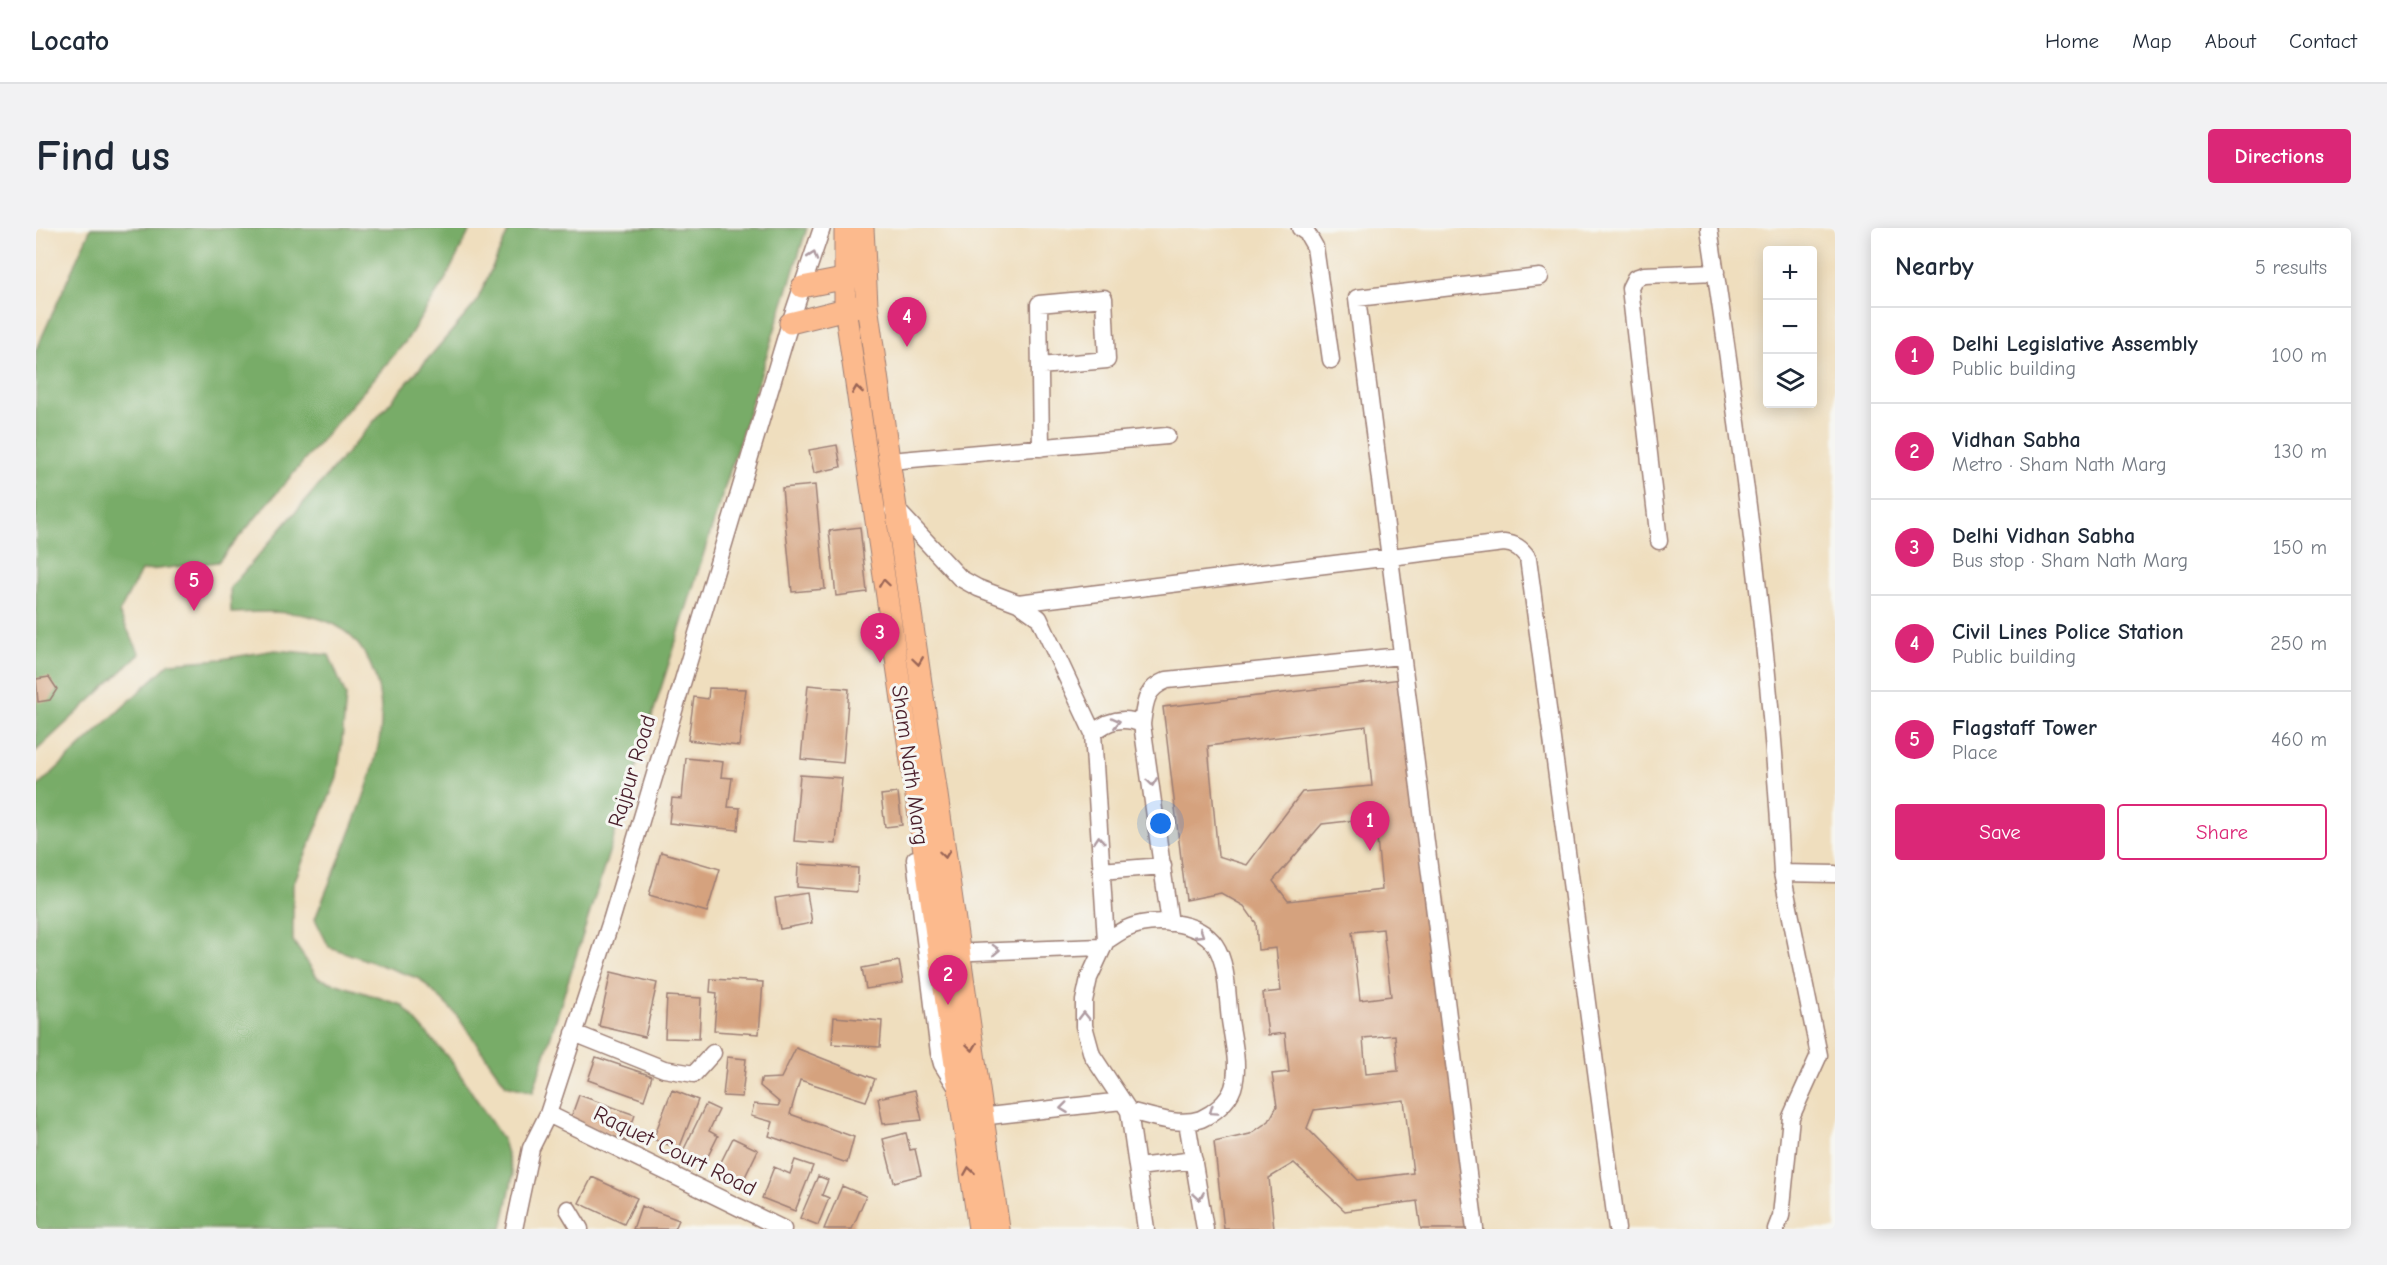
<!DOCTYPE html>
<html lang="en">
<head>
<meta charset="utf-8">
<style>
  body { margin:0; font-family:"Comic Neue",sans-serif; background:#f2f2f3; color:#1f2937 }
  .controls { position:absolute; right:18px; top:18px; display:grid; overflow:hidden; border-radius:6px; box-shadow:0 3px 15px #0003 }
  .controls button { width:54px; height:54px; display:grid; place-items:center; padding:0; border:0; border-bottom:2px solid #e0e1e3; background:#fff; color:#1f2937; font:30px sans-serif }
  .you { position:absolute; left:1125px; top:596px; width:21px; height:21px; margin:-15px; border:4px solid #fff; border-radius:50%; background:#1a73e8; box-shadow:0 0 0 9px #1a73e833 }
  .badge { display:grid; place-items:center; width:39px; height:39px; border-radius:50%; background:#db2777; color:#fff; font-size:20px; font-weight:700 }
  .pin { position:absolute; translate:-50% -50px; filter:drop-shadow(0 2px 3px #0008) }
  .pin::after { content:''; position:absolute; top:32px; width:21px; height:18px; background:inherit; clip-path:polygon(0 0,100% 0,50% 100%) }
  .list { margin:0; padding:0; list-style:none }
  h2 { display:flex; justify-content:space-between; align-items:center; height:78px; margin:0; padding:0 24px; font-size:26px }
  h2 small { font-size:20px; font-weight:400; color:#747a83 }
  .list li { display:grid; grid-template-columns:39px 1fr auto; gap:18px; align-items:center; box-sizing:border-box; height:96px; padding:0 24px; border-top:2px solid #e0e1e3 }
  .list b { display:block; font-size:22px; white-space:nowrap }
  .list p { margin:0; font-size:20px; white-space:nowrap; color:#747a83 }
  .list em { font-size:20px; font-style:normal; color:#747a83 }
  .actions { display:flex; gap:12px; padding:18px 24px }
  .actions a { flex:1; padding:14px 0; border:2px solid #db2777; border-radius:6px; text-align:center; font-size:21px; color:#db2777 }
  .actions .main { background:#db2777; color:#fff }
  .icon { flex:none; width:33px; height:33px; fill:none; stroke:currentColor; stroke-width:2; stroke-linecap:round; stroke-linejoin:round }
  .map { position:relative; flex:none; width:1799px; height:1001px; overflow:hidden; border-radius:6px }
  header { display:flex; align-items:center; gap:36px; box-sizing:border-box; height:84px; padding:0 30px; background:#fff; border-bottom:2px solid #e0e1e3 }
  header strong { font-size:28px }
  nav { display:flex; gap:33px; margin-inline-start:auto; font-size:21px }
  .intro { display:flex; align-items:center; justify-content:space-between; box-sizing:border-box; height:144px; padding:0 36px }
  h1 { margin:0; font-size:42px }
  .button { padding:15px 27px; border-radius:6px; background:#db2777; color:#fff; font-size:21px; font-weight:700 }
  main { display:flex; gap:36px; padding:0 36px }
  aside { flex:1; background:#fff; border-radius:6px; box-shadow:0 3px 15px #0003 }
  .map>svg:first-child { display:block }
  .forest { fill:#78ac67; stroke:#616649; stroke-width:1.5 }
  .building { fill:#d5a27e; fill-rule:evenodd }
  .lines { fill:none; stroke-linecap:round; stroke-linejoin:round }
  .minor-casing { stroke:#9c7e74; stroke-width:19 }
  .major-casing { stroke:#9c7e74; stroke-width:23 }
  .minor { stroke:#fff; stroke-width:16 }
  .major { stroke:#fcba8d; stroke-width:21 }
  .oneway { stroke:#ae9aa0 }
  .oneway2 { stroke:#9a6557 }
  .labels { text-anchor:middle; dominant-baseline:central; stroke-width:6; stroke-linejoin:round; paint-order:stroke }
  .street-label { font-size:22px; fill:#4a1f2b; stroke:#f6f6f2 }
</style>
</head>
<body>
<header>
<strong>Locato</strong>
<nav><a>Home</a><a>Map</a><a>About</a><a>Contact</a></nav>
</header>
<div class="intro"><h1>Find us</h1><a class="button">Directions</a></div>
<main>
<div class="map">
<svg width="1799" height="1001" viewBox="0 0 1799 1001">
  <rect width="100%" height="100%" fill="#f6f6f2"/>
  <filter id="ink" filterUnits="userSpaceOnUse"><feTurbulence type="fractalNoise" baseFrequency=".0167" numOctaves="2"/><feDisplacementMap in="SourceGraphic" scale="12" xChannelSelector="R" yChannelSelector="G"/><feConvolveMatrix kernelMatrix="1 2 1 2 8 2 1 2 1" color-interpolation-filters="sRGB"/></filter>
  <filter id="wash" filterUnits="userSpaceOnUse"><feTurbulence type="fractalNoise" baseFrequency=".008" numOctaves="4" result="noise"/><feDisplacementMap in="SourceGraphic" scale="24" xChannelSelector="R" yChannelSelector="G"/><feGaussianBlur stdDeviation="1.35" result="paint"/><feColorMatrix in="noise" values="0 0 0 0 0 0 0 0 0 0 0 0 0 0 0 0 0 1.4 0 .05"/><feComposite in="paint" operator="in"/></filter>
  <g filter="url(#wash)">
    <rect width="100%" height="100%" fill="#efdebe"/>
    <path class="forest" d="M 55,0 L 435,0 L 409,52 L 370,113 L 182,334 L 105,343 L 83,385 L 104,426 L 0,523 L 0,122 Z
      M 474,0 L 771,0 L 497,864 L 470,857 L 419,785 L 384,751 L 293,719 L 279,691 C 300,636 336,563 344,507 C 350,459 332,403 281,390 C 254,382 223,384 195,385 L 194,360 L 440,75 Z
      M 239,422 L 293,427 L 310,468 L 306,513 L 301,550 L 257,657 L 257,713 L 282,750 L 366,777 L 416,834 L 467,912 L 477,947 L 466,1001 L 0,1001 L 0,560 L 134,435 L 186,431 Z"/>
    <g id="blocks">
      <path class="building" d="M 801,217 L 805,239 L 778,245 L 773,222 Z
        M 779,257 L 789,361 L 756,364 L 746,260 Z
        M 824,299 L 831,364 L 800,368 L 793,303 Z
        M 13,449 L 21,461 L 14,472 L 2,474 L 0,451 Z
        M 1374,450 L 1439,1001 L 1385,1001 L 1381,973 L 1309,983 L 1258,935 L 1233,950 L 1238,1001 L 1188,1001 L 1178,914 L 1214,906 L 1233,893 L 1241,878 L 1236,846 L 1253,844 L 1249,805 L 1232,807 L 1227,765 L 1245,763 L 1240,720 L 1222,722 L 1220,695 L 1208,678 L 1185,665 L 1150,672 L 1127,479 ZM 1330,498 L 1336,558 L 1266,564 L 1211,637 L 1182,628 L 1172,518 ZM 1339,590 L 1346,662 L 1252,673 L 1237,653 L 1286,596 ZM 1347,701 L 1355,768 L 1324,772 L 1316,704 ZM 1359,807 L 1362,843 L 1330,846 L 1327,810 ZM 1368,872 L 1377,945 L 1322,952 L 1271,900 L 1278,882 Z
        M 772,457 L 813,461 L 807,535 L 765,531 Z
        M 673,460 L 710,461 L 703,518 L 652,512 L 658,469 L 672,471 Z
        M 650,530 L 687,534 L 685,549 L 696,550 L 692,579 L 704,580 L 702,602 L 633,595 L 636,570 L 646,571 Z
        M 764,547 L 806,550 L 800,616 L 758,613 Z
        M 862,565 L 866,597 L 849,599 L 845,567 Z
        M 625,624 L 684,641 L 671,684 L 613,667 Z
        M 762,636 L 822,640 L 821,664 L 761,659 Z
        M 771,665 L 776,695 L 744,701 L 739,670 Z
        M 863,733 L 867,755 L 830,761 L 826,740 Z
        M 575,744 L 621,755 L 609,809 L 563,798 Z
        M 675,751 L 727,754 L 723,806 L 678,803 L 681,765 L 674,764 Z
        M 631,768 L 665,770 L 663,811 L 629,810 Z
        M 798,789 L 846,793 L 844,819 L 796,816 Z
        M 760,820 L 839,851 L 830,873 L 764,852 L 754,886 L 818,909 L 811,935 L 733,908 L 737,894 L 715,888 L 718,876 L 742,878 L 744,875 L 724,858 L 725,851 L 745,850 Z
        M 560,829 L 616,848 L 608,872 L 552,852 Z
        M 691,829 L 710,831 L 706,869 L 687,868 Z
        M 636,862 L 662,872 L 643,921 L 617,911 Z
        M 879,862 L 886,892 L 847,896 L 842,870 Z
        M 543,867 L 599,887 L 590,913 L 534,892 Z
        M 670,876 L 683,882 L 673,903 L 682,908 L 668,936 L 646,925 Z
        M 870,905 L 874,922 L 879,921 L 885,947 L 858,954 L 847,911 Z
        M 697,910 L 722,922 L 705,957 L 680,944 Z
        M 759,932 L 777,938 L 759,983 L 726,970 L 738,939 L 754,946 Z
        M 782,948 L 792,952 L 786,967 L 793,970 L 782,997 L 764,990 Z
        M 556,949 L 601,970 L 588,996 L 543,975 Z
        M 806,958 L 830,968 L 816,1001 L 788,1001 Z
        M 605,978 L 643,992 L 639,1001 L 597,1001 Z"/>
    </g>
  </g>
  <g filter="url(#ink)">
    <use href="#blocks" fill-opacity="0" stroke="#9c7e74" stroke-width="1.5"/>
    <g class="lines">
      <defs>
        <path id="minor" d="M 1264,0 L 1271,5 L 1279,19 L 1295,132
          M 1673,0 C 1705,214 1735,428 1746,645 L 1799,646
          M 1004,138 L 1071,132 L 1068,70 L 1003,76 L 1005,220
          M 854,233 L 1131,208
          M 857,282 L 861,282 L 924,350 L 942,360 L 982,375 L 1003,390 L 1057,505 L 1070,713 L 1053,750 L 1048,773 L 1048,798 L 1056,827 L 1093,883 C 1115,888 1142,899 1165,891 C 1178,885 1192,874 1197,860 C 1204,838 1197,814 1194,792 C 1191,770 1192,736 1179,717 C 1162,692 1115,689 1090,701 C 1083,704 1077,709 1070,713
          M 1623,313 L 1594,60 L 1599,50 L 1608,47 L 1680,44
          M 982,375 L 1468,315 C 1479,316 1485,320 1492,330 L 1581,1001
          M 1057,505 C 1072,492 1087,488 1106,496
          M 879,631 L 903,825 L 906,836 L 921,860
          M 1065,643 L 1127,638
          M 1134,695 L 1106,496 C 1109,474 1109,461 1131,452 L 1364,428
          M 912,725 L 1065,719
          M 538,805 L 628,841 L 658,846 L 677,825
          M 1093,883 L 1110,1001
          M 512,886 L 747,1001
          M 935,890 L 1086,873
          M 1151,894 L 1169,1001
          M 1102,939 L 1158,932
          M 532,981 L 544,1001
          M 478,1001 L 495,920 L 512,886 L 575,693 L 754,95 L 786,0
          M 1439,1001 L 1321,70 L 1504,49
          M 1740,1001 L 1745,988 L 1755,889 L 1783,827 L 1746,645"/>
        <path id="major" d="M 809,0 L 809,80 L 943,1001
          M 827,0 L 831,77 L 963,1001
          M 766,59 L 822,48
          M 754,95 L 822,78"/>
      </defs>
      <use href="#minor" class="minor-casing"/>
      <use href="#major" class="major-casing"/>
      <use href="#minor" class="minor"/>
      <use href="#major" class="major"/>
    </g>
    <defs><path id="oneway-chevron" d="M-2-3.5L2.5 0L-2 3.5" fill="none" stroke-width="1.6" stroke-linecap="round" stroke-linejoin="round" transform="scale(1.5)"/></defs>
    <g class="oneway">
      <use href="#oneway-chevron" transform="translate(777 28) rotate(-71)"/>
      <use href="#oneway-chevron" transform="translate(1080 494) rotate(-13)"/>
      <use href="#oneway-chevron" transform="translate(1116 554) rotate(82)"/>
      <use href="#oneway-chevron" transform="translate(1063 612) rotate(-94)"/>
      <use href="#oneway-chevron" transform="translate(1164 706) rotate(33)"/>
      <use href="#oneway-chevron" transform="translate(960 722) rotate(-2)"/>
      <use href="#oneway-chevron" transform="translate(1048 788) rotate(-91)"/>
      <use href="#oneway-chevron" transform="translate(1028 880) rotate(173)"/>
      <use href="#oneway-chevron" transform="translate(1177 883) rotate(145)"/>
      <use href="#oneway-chevron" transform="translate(1163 968) rotate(81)"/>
    </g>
    <g class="oneway2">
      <use href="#oneway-chevron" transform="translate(821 162) rotate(-98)"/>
      <use href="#oneway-chevron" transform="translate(848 355) rotate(-98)"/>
      <use href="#oneway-chevron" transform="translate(882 433) rotate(82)"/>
      <use href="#oneway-chevron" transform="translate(909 626) rotate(82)"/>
      <use href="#oneway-chevron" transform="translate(936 819) rotate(82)"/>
      <use href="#oneway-chevron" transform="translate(933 943) rotate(-99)"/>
    </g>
  </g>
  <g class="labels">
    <g class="street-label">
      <text transform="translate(874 537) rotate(82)">Sham Nath Marg</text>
      <text transform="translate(596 543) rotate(-73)">Rajpur Road</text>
      <text transform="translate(639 923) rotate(26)">Raquet Court Road</text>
    </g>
  </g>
</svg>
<div class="controls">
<button>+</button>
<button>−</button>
<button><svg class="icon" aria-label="layers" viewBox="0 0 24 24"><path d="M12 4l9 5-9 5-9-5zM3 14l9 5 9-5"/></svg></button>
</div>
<div class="you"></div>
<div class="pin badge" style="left:1334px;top:623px">1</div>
<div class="pin badge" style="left:912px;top:777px">2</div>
<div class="pin badge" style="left:844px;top:435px">3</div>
<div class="pin badge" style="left:871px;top:119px">4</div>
<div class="pin badge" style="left:158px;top:383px">5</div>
</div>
<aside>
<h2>Nearby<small>5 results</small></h2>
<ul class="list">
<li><span class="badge">1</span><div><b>Delhi Legislative Assembly</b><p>Public building</p></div><em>100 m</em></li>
<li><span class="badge">2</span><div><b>Vidhan Sabha</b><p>Metro · Sham Nath Marg</p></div><em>130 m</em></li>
<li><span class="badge">3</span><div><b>Delhi Vidhan Sabha</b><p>Bus stop · Sham Nath Marg</p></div><em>150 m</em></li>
<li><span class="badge">4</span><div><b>Civil Lines Police Station</b><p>Public building</p></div><em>250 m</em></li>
<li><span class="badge">5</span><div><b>Flagstaff Tower</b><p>Place</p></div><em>460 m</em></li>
</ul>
<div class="actions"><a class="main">Save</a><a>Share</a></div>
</aside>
</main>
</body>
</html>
